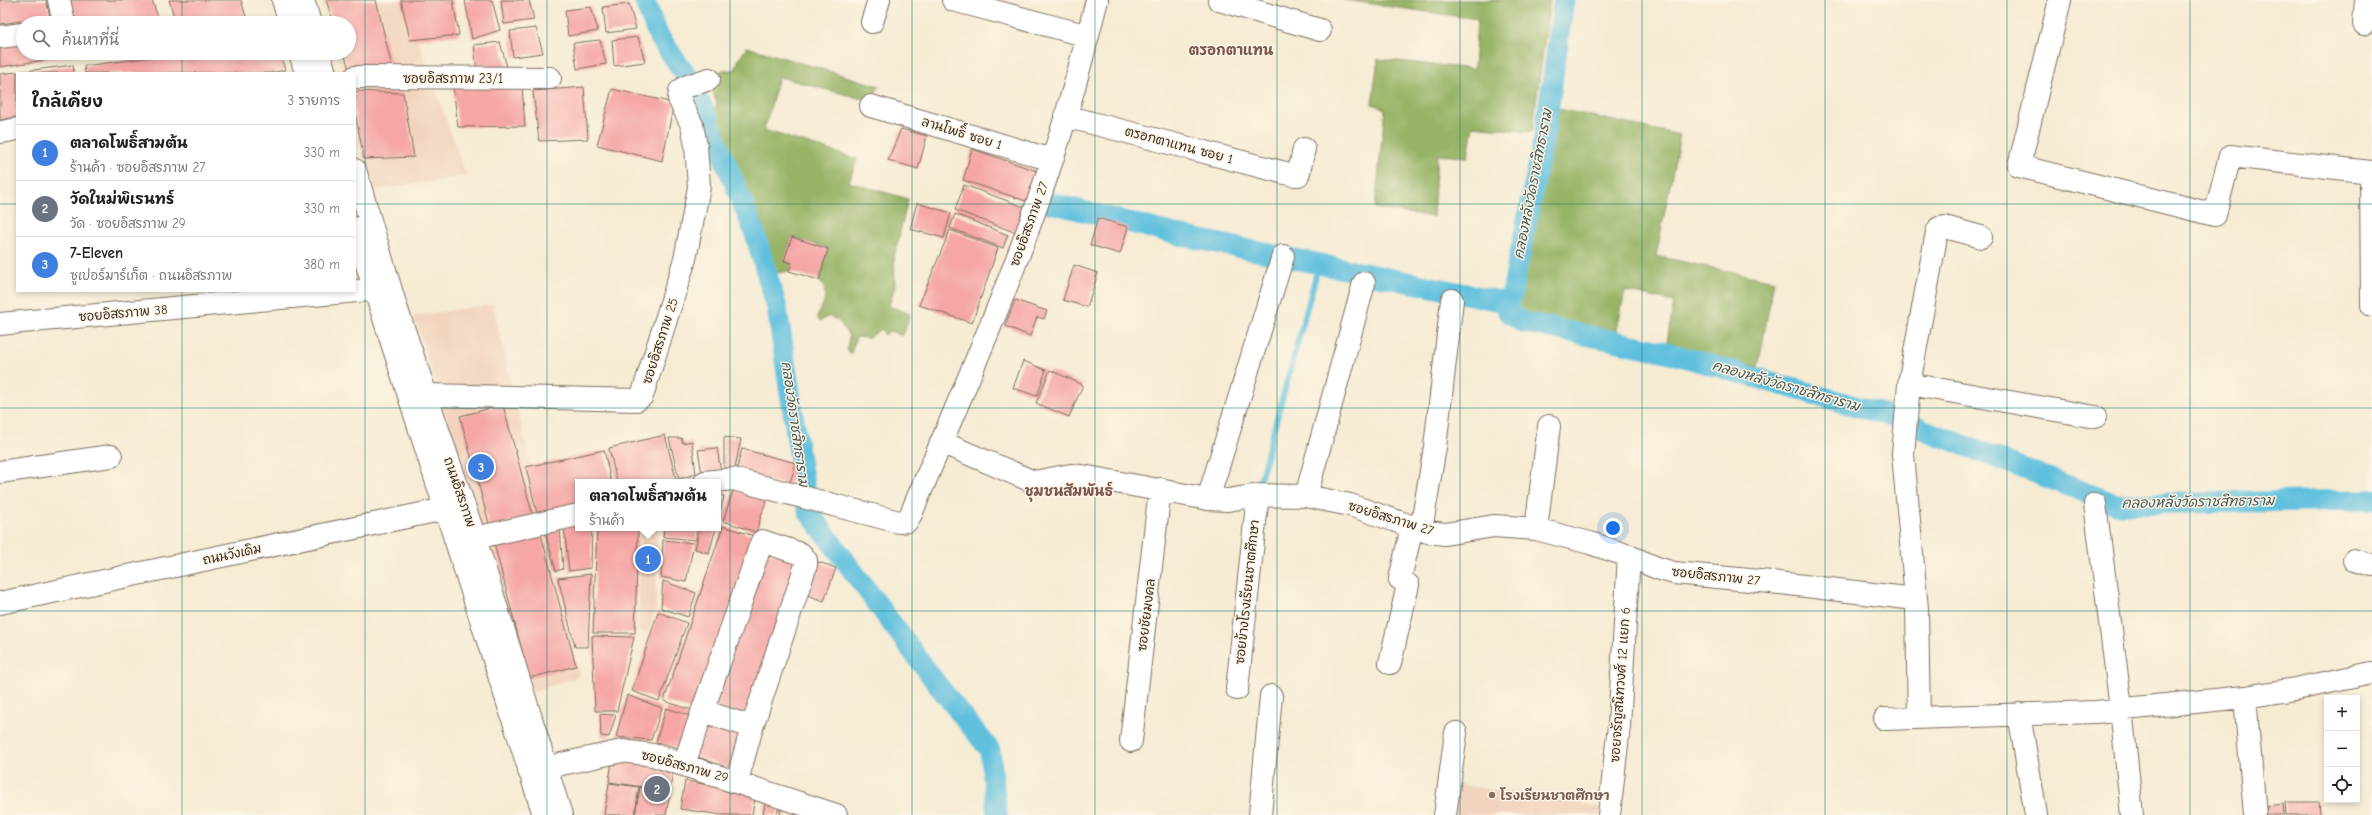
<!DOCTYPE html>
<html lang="th">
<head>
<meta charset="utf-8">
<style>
  body { margin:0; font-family:"Comic Neue","Playpen Sans Thai",sans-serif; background:#f2f2f2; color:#202124 }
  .controls { position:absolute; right:12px; bottom:12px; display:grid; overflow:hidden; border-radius:0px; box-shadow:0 2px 6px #0003 }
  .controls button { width:36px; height:36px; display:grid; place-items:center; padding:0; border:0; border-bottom:1px solid #e0e0e0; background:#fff; color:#202124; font:20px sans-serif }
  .you { position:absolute; left:1613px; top:528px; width:14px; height:14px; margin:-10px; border:3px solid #fff; border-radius:50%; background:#1a73e8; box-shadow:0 0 0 6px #1a73e833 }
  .badge { display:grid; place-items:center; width:26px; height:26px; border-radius:50%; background:#111827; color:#fff; font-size:13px; font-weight:700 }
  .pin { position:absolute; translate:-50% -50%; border:2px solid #fff; box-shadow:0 1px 4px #0006 }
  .popup { position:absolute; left:575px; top:479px; width:146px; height:52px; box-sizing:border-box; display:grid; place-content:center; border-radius:0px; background:#fff; filter:drop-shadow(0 1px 3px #0005); font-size:13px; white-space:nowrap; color:#757577 }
  .popup b { font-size:15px; color:#202124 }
  .popup::after { content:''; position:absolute; left:50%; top:100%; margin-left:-8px; border:8px solid transparent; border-top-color:#fff }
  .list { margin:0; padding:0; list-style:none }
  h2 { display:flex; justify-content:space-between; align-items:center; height:52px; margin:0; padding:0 16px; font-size:17px }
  h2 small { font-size:13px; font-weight:400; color:#757577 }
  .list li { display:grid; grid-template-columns:26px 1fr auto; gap:12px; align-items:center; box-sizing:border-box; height:56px; padding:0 16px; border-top:1px solid #e0e0e0 }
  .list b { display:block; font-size:15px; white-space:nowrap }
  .list p { margin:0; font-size:13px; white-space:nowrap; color:#757577 }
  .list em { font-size:13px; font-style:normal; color:#757577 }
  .icon { flex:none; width:22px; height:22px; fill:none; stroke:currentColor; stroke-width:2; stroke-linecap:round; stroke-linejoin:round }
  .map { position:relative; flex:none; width:2372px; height:815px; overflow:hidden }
  .search { position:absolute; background:#fff; box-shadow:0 2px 6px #0003; left:16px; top:16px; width:340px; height:44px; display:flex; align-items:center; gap:10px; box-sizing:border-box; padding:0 14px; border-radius:22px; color:#757577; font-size:15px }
  .panel { position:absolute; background:#fff; box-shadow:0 2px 6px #0003; left:16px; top:72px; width:340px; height:220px; border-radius:0px }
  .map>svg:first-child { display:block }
  .built { fill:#f2d4be }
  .forest { fill:#97b466; stroke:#696f42 }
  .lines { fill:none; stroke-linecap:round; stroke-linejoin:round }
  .stream { stroke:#5fc0de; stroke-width:6 }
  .canal { stroke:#5fc0de; stroke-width:21 }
  .building { fill:#f5a6a5 }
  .street-casing { stroke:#7c6e5d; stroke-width:24 }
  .secondary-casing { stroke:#7c6e5d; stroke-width:24 }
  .street { stroke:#fff; stroke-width:22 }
  .secondary { stroke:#fff; stroke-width:22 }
  .grid { fill:none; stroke:#0f766e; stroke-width:1; stroke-opacity:0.55 }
  .education-dot { fill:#8d6e63; stroke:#fcf5e5; stroke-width:1.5 }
  .labels { text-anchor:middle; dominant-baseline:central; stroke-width:3; stroke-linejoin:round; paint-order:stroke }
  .street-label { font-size:13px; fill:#3b2a1e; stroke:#fcf5e5 }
  .education-label { font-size:13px; font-weight:bold; fill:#785e54; stroke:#fcf5e5; text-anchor:start }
  .neighbourhood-label { font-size:14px; font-weight:bold; fill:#7c554d; stroke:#fcf5e5 }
  .water-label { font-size:14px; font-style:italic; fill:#465758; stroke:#fcf5e5 }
</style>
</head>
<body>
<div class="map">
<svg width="2372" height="815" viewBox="0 0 2372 815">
  <rect width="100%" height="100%" fill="#fcf5e5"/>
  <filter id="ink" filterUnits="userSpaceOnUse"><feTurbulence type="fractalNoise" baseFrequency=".025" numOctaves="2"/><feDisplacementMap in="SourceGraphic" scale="8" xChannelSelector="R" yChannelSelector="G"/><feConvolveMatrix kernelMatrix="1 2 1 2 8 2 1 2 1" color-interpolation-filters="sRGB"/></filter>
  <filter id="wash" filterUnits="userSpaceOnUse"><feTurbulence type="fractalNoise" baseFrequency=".012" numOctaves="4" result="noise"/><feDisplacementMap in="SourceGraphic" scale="16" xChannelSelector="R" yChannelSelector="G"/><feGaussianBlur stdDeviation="0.9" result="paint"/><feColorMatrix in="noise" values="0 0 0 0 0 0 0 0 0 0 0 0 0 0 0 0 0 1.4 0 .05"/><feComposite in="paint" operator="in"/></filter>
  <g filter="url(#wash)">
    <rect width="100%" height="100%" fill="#f6ebd3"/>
    <path class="built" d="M 321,0 L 404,0 L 466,176 L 375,190 L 355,119 L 355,73 L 342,73 L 336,53 L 349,53 L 349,23 L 328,23 Z
      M 493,304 L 579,676 L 533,692 L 414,316 Z
      M 640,528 L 658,528 L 655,612 L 648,633 L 638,631 Z
      M 1456,784 L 1601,807 L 1601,815 L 1451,815 Z"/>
    <path class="forest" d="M 1343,0 L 1550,0 L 1532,132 L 1473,126 L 1468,157 L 1437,155 L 1433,217 L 1375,208 L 1385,109 L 1372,104 L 1378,59 L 1474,69 L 1477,19 Z
      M 747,47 L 879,86 L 870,101 L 779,77 L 764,130 L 857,159 L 849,182 L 908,199 L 894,257 L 895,286 L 889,306 L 910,314 L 903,336 L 890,331 L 885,335 L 881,329 L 869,338 L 856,337 L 851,354 L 847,350 L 849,336 L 839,321 L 829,316 L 820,321 L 817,317 C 824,303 830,293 819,280 L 828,248 L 792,237 L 784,261 L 792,263 L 789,271 L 776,273 L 711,110 L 717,105 L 709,79 L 723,70 L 735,70 L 739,59 Z
      M 1554,108 L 1680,135 L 1656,256 L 1774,281 L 1758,367 L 1666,347 L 1674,302 L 1625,291 L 1616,335 L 1516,311 Z"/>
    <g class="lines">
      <path class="stream" d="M 1259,484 L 1319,264"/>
      <path class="canal" d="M 644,0 L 658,35 L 685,74 L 707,117 L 754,231 L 777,308 L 808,511 L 940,688 L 990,750 L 997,815
        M 1564,0 L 1545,132 L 1508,312 L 1523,322 L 1666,352 L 1883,414 L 2115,504 L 2372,500
        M 1047,202 L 1187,237 L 1510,303"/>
    </g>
    <g id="blocks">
      <path class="building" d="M 0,0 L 46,0 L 50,17 L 0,24 Z
        M 69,0 L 152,0 L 160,23 L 75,23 Z
        M 169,0 L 241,0 L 248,23 L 176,23 Z
        M 326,0 L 376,0 L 392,67 L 349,69 L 344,53 L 349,53 L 349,23 L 334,23 Z
        M 401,0 L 453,0 L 459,35 L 410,40 Z
        M 465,0 L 492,0 L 500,30 L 472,39 Z
        M 501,0 L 529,0 L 534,20 L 504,24 Z
        M 629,4 L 636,29 L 606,33 L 603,7 Z
        M 591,7 L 598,31 L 568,36 L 565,10 Z
        M 536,28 L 543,53 L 513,57 L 510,31 Z
        M 638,37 L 645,62 L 614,66 L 612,40 Z
        M 600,40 L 606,64 L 577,69 L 573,43 Z
        M 500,42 L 507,67 L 477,71 L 474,45 Z
        M 23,43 L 23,53 L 70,53 L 71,56 L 0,67 L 0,46 Z
        M 183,53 L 280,53 L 285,70 L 270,73 L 85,73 L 84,66 Z
        M 73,65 L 74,73 L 18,73 L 18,72 Z
        M 17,72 L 17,117 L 0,120 L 0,74 Z
        M 453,86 L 522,86 L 525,126 L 458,127 Z
        M 584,87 L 588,139 L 539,141 L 533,91 Z
        M 612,89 L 674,103 L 662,161 L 597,145 Z
        M 355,91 L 403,93 L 414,157 L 364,159 L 355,112 Z
        M 901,129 L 927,136 L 918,169 L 888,160 Z
        M 972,149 L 1043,173 L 1032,203 L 963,180 Z
        M 964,185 L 1027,208 L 1017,233 L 955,210 Z
        M 917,203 L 951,213 L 944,238 L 910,229 Z
        M 955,214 L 1008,235 L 1003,248 L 950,228 Z
        M 1098,218 L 1128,227 L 1120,254 L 1090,245 Z
        M 950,230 L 998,248 L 972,323 L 919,305 Z
        M 792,237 L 828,249 L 819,280 L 789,271 L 792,263 L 784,261 Z
        M 1074,265 L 1098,273 L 1087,307 L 1063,300 Z
        M 1015,300 L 1047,311 L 1044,319 L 1037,317 L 1030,336 L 1005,326 Z
        M 1023,361 L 1046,370 L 1037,396 L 1013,388 Z
        M 1050,370 L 1083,385 L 1069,417 L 1036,403 Z
        M 503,405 L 533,516 L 490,527 L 460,416 Z
        M 665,435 L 676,479 L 665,482 L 617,482 L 609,448 Z
        M 724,437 L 741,439 L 734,472 L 724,472 Z
        M 669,438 L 681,438 L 683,443 L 692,441 L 696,474 L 679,479 Z
        M 717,448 L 721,472 L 702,474 L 698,450 Z
        M 742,449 L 796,463 L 789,486 L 736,472 Z
        M 604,450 L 611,482 L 578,482 L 578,505 L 537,514 L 526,467 Z
        M 735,485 L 768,495 L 756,532 L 723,521 Z
        M 718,494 L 724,496 L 719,518 L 718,518 Z
        M 578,524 L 578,528 L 592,528 L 591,568 L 569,571 L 564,528 Z
        M 723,526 L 754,536 L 695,711 L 664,701 Z
        M 560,528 L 563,569 L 556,571 L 545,532 Z
        M 597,528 L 638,528 L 635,633 L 593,633 Z
        M 664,528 L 697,528 L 696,540 L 663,537 Z
        M 700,528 L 716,528 L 709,553 L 695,549 Z
        M 540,531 L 576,666 L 529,678 L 494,543 Z
        M 663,540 L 694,543 L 686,582 L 661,577 Z
        M 766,551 L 802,563 L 748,718 L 712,705 Z
        M 813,560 L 836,568 L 824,601 L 802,593 Z
        M 591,574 L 588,647 L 575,647 L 558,578 Z
        M 663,581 L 696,593 L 688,617 L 661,608 Z
        M 658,612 L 687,623 L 659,701 L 632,691 Z
        M 592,636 L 634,637 L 617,711 L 595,711 Z
        M 627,695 L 662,708 L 651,740 L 616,737 Z
        M 666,708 L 691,716 L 681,749 L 656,742 Z
        M 600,714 L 616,715 L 609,737 L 601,736 Z
        M 710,720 L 744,732 L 730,769 L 696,756 Z
        M 612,760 L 673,769 L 670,791 L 609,782 Z
        M 685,781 L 756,792 L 752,815 L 722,815 L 680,809 Z
        M 609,783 L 639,787 L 635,815 L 604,815 Z
        M 640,787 L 670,792 L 666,815 L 635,815 Z
        M 2285,802 L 2319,802 L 2320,815 L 2286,815 Z
        M 765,803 L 779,805 L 777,815 L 763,815 Z
        M 2283,804 L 2284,815 L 2267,815 L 2266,806 Z
        M 781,805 L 805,815 L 780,815 Z"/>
    </g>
  </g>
  <g filter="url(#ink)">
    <use href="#blocks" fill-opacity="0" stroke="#7c6e5d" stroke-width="1"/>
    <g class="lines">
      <defs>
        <path id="street" d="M 59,0 L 64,23
          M 953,0 L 1088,36
          M 1219,0 L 1320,30
          M 2060,0 L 2019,166 L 2215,215 L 2230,156 L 2371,172 L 2372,305
          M 872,22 L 879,0
          M 2364,24 L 2366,0
          M 0,37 L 23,34
          M 355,77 L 550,78
          M 871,106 L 1052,160
          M 1065,116 L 1293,175 L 1298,175 L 1299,172 L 1304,149
          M 2,132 L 17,129
          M 0,324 L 390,288
          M 1909,384 L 2095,417
          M 426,395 L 637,400 L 642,396 L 685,259 L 699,187 L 696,145 L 692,125 L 679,99 L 680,91 L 685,87 L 709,79
          M 941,442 L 1034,482 L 1071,475 L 1088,477 L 1208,499 L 1228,500 L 1258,495 L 1306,496 L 1350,505 L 1428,532 L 1445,534 L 1494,526 L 1536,529 L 1590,543 L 1629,556 L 1657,568 L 1674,573 L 1771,582 L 1915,599
          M 0,472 L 111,456
          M 705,482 L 733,479 L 899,522 L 907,521 L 911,514 C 960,397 1013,281 1052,160 C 1070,108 1083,54 1097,0
          M 1306,496 L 1364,283
          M 1208,499 L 1283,256
          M 2095,504 L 2121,708 L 2132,815
          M 1536,529 L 1549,426
          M 1421,530 L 1435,447 L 1452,300
          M 475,538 L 578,515
          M 2354,560 L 2372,565
          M 1390,663 L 1408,585 L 1400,579 L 1412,527
          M 1237,689 L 1258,495
          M 2245,697 L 2255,815
          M 703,711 L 752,727
          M 2019,714 L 2036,815
          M 1919,717 L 1917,609 L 1903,454 L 1909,384 L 1937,232 L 1939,228 L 1945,227 L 1981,237
          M 1885,719 L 2095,712 L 2245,697 L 2295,689 L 2372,673
          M 1131,741 L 1160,489
          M 684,764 L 762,541 L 801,554 L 806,560 L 806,565 L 752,727 L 737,781
          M 529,771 L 622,751 L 653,755 L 836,815
          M 1260,815 L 1271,696
          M 1445,815 L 1456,733
          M 1609,815 L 1619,726 L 1629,556"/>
        <path id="secondary" d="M 283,0 L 290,23
          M 303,0 L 310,23
          M 300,53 L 306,73
          M 319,53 L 325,73
          M 355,170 L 396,307 L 475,538 L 561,815
          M 355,228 L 544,815
          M 0,603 L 459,506"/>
      </defs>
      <use href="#street" class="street-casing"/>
      <use href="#secondary" class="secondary-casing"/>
      <use href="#street" class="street"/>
      <use href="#secondary" class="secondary"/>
    </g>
  </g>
  <path class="grid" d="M 182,0 L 182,23M 365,0 L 365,815M 547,0 L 547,815M 730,0 L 730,815M 912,0 L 912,815M 1095,0 L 1095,815M 1277,0 L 1277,815M 1460,0 L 1460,815M 1642,0 L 1642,815M 1825,0 L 1825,815M 2007,0 L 2007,815M 2190,0 L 2190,815M 182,53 L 182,73M 0,204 L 17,204M 355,204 L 2372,204M 182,291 L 182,815M 0,408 L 2372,408M 0,611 L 2372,611"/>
  <circle class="education-dot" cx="1492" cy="795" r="4"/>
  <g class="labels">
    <g class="street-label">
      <text x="453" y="78">ซอยอิสรภาพ 23/1</text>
      <text transform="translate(962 133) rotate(17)">ลานโพธิ์ ซอย 1</text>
      <text transform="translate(1179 145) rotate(15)">ตรอกตาแทน ซอย 1</text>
      <text transform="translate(1029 224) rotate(-70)">ซอยอิสรภาพ 27</text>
      <text transform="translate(123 313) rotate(-5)">ซอยอิสรภาพ 38</text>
      <text transform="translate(660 341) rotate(-72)">ซอยอิสรภาพ 25</text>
      <text transform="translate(460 492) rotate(71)">ถนนอิสรภาพ</text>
      <text transform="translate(1391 518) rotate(17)">ซอยอิสรภาพ 27</text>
      <text transform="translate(232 554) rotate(-12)">ถนนวังเดิม</text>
      <text transform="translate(1716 576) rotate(6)">ซอยอิสรภาพ 27</text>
      <text transform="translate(1247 592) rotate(-84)">ซอยข้างโรงเรียนชาตศึกษา</text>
      <text transform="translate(1146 615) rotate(-83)">ซอยชัยมงคล</text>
      <text transform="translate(1620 685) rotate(-86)">ซอยจรัญสนิทวงศ์ 12 แยก 6</text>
      <text transform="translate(685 766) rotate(15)">ซอยอิสรภาพ 29</text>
    </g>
    <g class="education-label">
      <text x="1500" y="795">โรงเรียนชาตศึกษา</text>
    </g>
    <g class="neighbourhood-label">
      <text x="1231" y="50">ตรอกตาแทน</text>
      <text x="1069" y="491">ชุมชนสัมพันธ์</text>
    </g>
    <g class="water-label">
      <text transform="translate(1533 184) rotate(-79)">คลองหลังวัดราชสิทธาราม</text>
      <text transform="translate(1786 386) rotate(16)">คลองหลังวัดราชสิทธาราม</text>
      <text transform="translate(795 424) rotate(82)">คลองวัดราชสิทธาราม</text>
      <text transform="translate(2198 502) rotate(-1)">คลองหลังวัดราชสิทธาราม</text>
    </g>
  </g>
</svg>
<div class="controls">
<button>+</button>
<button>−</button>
<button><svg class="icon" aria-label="locate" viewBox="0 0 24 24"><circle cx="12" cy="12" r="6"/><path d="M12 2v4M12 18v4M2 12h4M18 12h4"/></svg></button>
</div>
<div class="you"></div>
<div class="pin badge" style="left:648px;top:559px;background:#3f7fe0">1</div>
<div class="popup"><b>ตลาดโพธิ์สามต้น</b>ร้านค้า</div>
<div class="pin badge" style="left:657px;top:789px;background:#6b7280">2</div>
<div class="pin badge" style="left:481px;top:467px;background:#3f7fe0">3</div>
<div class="search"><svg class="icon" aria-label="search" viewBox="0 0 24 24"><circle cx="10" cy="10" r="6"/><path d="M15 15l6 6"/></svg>ค้นหาที่นี่</div>
<section class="panel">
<h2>ใกล้เคียง<small>3 รายการ</small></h2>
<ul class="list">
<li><span class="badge" style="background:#3f7fe0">1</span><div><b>ตลาดโพธิ์สามต้น</b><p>ร้านค้า · ซอยอิสรภาพ 27</p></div><em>330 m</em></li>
<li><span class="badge" style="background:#6b7280">2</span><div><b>วัดใหม่พิเรนทร์</b><p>วัด · ซอยอิสรภาพ 29</p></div><em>330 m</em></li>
<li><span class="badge" style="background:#3f7fe0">3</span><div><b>7-Eleven</b><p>ซูเปอร์มาร์เก็ต · ถนนอิสรภาพ</p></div><em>380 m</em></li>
</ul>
</section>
</div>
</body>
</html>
